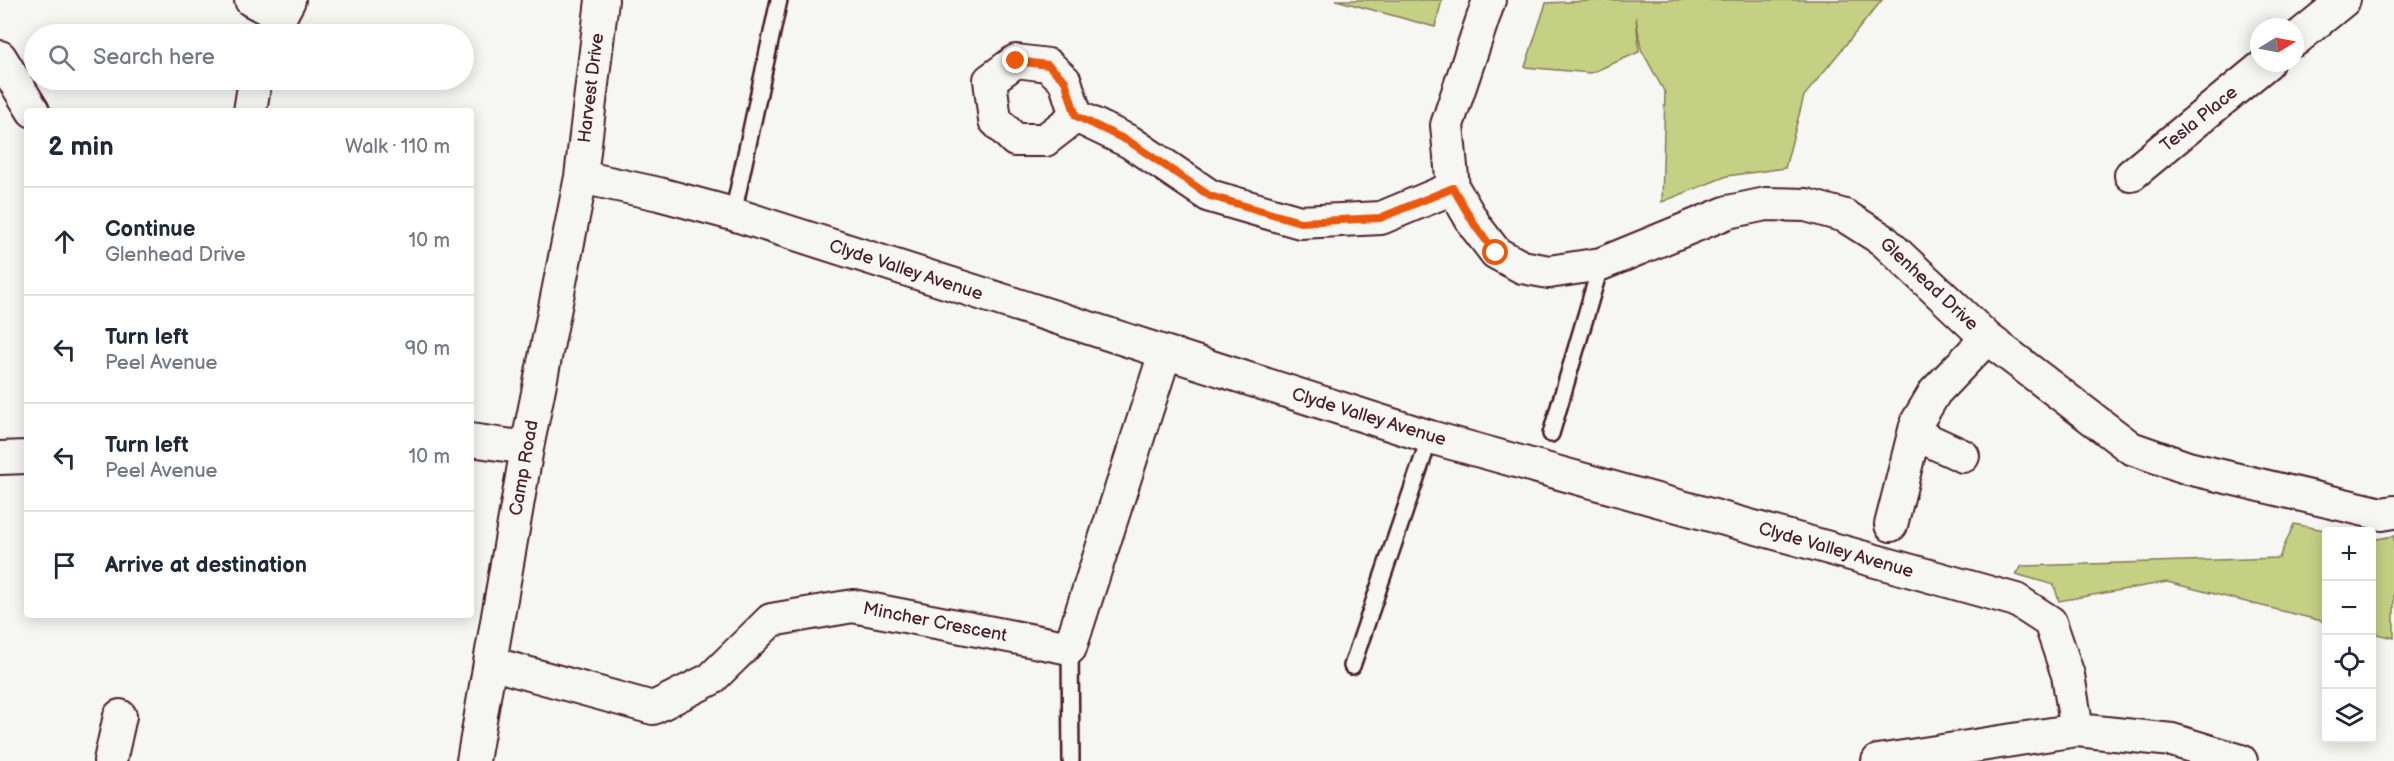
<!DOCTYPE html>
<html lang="en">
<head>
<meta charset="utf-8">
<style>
  body { margin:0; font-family:"Balsamiq Sans",sans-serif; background:#f6f6f7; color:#1f2937 }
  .controls { position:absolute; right:18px; bottom:18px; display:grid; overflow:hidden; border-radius:6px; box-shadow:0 3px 15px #0003 }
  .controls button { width:54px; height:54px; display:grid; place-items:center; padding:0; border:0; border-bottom:2px solid #e0e1e3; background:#fff; color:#1f2937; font:30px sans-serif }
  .compass { position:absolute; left:2250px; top:18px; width:54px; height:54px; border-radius:50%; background:#fff; box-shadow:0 3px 15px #0003; rotate:80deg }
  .stop { position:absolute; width:18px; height:18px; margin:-14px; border:4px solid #ea580c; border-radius:50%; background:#fff }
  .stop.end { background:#ea580c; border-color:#fff; box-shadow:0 2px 6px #0008 }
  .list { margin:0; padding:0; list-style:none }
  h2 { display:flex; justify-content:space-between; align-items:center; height:78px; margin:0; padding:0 24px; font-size:26px }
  h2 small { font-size:20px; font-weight:400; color:#747a83 }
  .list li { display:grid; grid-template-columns:39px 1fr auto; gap:18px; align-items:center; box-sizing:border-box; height:108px; padding:0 24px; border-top:2px solid #e0e1e3 }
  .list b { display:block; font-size:22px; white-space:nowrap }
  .list p { margin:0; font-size:20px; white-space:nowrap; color:#747a83 }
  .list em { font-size:20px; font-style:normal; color:#747a83 }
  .icon { flex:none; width:33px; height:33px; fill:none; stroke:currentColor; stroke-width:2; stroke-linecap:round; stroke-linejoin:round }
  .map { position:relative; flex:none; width:2394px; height:761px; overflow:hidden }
  .search { position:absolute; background:#fff; box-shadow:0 3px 15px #0003; left:24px; top:24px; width:450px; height:66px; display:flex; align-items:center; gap:15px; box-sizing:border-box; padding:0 21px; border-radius:33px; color:#747a83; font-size:22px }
  .panel { position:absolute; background:#fff; box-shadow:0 3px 15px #0003; left:24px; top:108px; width:450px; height:510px; border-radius:6px }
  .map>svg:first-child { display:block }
  .green { fill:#c4d084; stroke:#877858; stroke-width:1.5 }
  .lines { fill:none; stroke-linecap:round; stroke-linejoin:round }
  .service-casing { stroke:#4a1f2b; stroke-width:20 }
  .minor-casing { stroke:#4a1f2b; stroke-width:36 }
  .service { stroke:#f6f6f2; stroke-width:15 }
  .minor { stroke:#f6f6f2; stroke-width:32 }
  .route { stroke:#ea580c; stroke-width:8 }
  .labels { text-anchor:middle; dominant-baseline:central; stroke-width:4.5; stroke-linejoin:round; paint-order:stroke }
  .street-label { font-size:18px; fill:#4a1f2b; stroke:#f6f6f2 }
</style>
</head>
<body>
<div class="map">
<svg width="2394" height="761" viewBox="0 0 2394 761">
  <rect width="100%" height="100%" fill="#f6f6f2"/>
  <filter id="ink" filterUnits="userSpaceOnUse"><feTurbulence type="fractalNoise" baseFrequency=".0167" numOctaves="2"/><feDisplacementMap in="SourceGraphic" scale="12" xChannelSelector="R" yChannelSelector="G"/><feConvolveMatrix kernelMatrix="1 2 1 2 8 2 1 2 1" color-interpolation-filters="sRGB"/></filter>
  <g filter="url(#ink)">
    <path class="green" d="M 1336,0 L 1442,0 L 1435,27 Z
      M 1611,0 L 1882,0 L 1804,96 L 1785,168 L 1727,176 L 1662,202 L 1665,93 L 1641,49 L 1636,17 L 1639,52 L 1591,73 L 1525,67 L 1546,3 Z
      M 2294,524 L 2329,531 L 2326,532 L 2326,622 L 2167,582 L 2059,601 L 2054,585 L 2016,574 L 2022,566 L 2279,558 Z
      M 2394,536 L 2394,638 L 2372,633 L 2372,540 Z"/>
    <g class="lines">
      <defs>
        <path id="service" d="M 733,214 L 779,0
          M 1551,434 L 1601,264
          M 1070,648 L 1071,761
          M 1352,666 L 1430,437"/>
        <path id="minor" d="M 251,0 L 281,16
          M 1489,0 L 1447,125 L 1453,188 L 1476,227 L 1496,253 L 1522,267 L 1549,272 L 1601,264 L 1728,212 L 1766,204 L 1806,205 L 1845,216 L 1883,240 L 1987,338 L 2131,448 L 2188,468 L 2382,514 L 2394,512
          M 271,34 L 289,0
          M 2295,40 L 2344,0
          M 0,57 L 33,111
          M 250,111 L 255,80
          M 1076,116 L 1045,140 L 1015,140 L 995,120 L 990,80 L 1016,61 L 1048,65 L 1065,81 L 1076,116 L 1130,142 L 1210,196 L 1300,222 L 1381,218 L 1453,188
          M 2131,175 L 2267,63
          M 581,177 L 659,194 L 733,214 L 1430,437 L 2016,600 L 2050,622 L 2068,675 L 2077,730
          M 1915,434 L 1963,456
          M 471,440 L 527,448
          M 0,458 L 27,457
          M 1891,525 L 1917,422 L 1935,392 L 1987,338
          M 490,663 L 653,708 L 711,679 L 771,620 L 853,606 L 1070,648 L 1165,353
          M 110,761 L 120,716
          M 473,761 L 527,448 L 581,177 L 602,0
          M 1878,761 L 2077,730 L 2172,740 L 2241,761"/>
      </defs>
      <use href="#service" class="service-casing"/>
      <use href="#minor" class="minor-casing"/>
      <use href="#service" class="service"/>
      <use href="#minor" class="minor"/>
    </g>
  </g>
  <g class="lines" filter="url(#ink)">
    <path class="route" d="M 1016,61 L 1048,65 L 1065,81 L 1076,116 L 1130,142 L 1210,196 L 1300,222 L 1380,218 L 1453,188 L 1476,227 L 1496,253"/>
  </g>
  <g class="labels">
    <g class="street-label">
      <text transform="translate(591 88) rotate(-83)">Harvest Drive</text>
      <text transform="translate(2199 119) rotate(-39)">Tesla Place</text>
      <text transform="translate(906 270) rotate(18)">Clyde Valley Avenue</text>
      <text transform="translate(1929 284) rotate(43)">Glenhead Drive</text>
      <text transform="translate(1369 417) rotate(17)">Clyde Valley Avenue</text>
      <text transform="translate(524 468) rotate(-80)">Camp Road</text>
      <text transform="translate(1836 550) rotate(16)">Clyde Valley Avenue</text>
      <text transform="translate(935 622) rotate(11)">Mincher Crescent</text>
    </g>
  </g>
</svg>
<div class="controls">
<button>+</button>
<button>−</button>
<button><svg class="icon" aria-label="locate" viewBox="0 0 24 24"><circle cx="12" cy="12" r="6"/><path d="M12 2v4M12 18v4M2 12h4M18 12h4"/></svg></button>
<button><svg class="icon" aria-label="layers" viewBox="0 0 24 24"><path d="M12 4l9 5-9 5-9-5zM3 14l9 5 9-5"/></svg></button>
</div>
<svg class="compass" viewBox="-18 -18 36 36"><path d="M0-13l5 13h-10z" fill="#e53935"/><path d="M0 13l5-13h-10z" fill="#747a83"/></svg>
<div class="stop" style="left:1496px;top:253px"></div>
<div class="stop end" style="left:1016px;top:61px"></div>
<div class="search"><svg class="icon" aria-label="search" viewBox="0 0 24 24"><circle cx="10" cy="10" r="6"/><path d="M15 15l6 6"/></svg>Search here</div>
<section class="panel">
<h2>2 min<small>Walk · 110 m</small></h2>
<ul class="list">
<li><svg class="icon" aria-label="ahead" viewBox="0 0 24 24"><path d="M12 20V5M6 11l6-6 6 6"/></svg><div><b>Continue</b><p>Glenhead Drive</p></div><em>10 m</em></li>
<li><svg class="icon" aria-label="left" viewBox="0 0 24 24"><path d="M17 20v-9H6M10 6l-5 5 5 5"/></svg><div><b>Turn left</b><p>Peel Avenue</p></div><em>90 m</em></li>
<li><svg class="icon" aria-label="left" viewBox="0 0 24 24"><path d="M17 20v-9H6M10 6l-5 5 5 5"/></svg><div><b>Turn left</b><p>Peel Avenue</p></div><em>10 m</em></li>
<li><svg class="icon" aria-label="arrive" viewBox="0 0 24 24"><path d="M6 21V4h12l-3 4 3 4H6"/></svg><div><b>Arrive at destination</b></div></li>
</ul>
</section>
</div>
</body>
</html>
